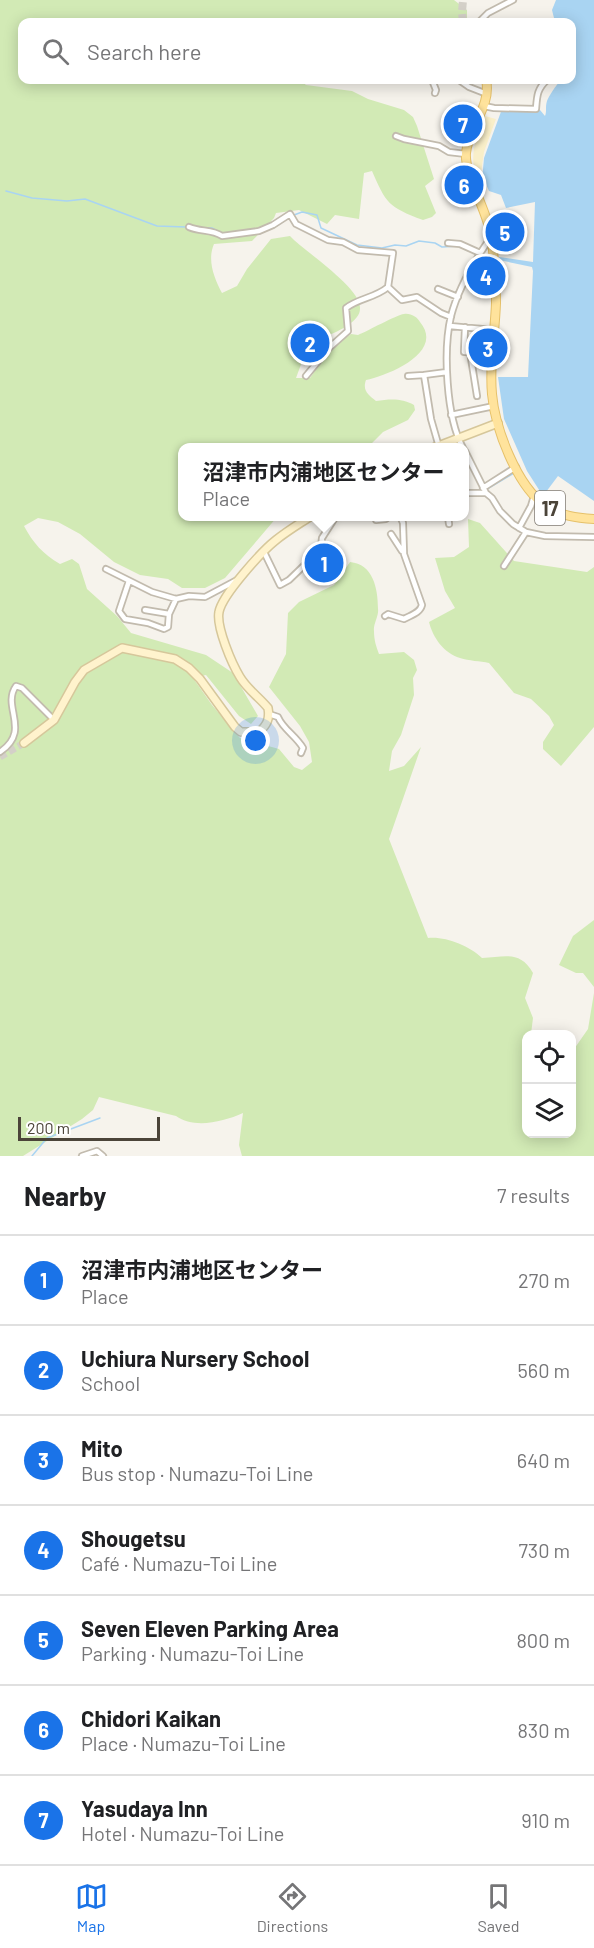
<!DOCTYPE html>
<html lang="en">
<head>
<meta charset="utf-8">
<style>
  body { margin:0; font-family:Barlow,"Noto Sans JP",sans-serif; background:#f6f6f6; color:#202124 }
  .controls { position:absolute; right:18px; bottom:18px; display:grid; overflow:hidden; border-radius:12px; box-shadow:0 3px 15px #0003 }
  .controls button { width:54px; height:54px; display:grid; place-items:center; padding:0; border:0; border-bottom:2px solid #e0e0e0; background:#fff; color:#202124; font:30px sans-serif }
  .scale { position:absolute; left:18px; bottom:15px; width:142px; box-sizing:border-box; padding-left:6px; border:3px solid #4b4439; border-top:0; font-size:16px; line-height:21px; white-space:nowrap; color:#4b4439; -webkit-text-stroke:4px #fff; paint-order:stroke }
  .you { position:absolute; left:256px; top:741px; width:21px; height:21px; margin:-15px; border:4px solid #fff; border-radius:50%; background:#1a73e8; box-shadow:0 0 0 9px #1a73e833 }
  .badge { display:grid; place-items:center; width:39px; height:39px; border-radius:50%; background:#1a73e8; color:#fff; font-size:20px; font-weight:700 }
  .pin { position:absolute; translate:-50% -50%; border:3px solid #fff; box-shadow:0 2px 6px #0006 }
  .popup { position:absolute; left:178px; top:443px; width:291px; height:78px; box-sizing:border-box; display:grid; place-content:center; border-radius:12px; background:#fff; filter:drop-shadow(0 2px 4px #0005); font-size:20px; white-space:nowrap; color:#757577 }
  .popup b { font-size:22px; color:#202124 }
  .popup::after { content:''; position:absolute; left:50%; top:100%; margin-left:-12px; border:12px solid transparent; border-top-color:#fff }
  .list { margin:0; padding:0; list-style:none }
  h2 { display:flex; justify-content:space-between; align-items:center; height:78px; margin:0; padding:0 24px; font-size:26px }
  h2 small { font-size:20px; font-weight:400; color:#757577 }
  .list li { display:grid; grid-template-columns:39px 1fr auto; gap:18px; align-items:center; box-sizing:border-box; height:90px; padding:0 24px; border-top:2px solid #e0e0e0 }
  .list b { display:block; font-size:22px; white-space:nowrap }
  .list p { margin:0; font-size:20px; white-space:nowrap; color:#757577 }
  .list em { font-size:20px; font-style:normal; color:#757577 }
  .icon { flex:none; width:33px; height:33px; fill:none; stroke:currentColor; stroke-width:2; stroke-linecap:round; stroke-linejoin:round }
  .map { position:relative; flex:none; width:594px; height:1156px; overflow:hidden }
  .search { position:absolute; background:#fff; box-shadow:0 3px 15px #0003; left:18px; right:18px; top:18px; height:66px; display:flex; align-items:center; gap:15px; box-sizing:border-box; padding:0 21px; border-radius:12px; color:#757577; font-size:22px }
  .sheet { height:708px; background:#fff }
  nav { display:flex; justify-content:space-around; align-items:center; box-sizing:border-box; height:84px; border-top:2px solid #e0e0e0; background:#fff; font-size:16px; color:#757577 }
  nav a { display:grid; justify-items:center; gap:3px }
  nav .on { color:#1a73e8 }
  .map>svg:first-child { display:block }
  .green { fill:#d2eab5 }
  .sand { fill:#f9efc9 }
  .parking { fill:#e5e3e0 }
  .water { fill:#a9d4f2 }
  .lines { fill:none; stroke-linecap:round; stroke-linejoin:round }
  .stream { stroke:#a9d4f2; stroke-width:1.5 }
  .secondary-tunnel { stroke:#d4d0c8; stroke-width:7; stroke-dasharray:7 3.5; stroke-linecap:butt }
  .primary-tunnel { stroke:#d4d0c8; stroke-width:8; stroke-dasharray:8 4; stroke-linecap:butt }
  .minor-casing { stroke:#c2bbae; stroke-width:8 }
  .secondary-casing { stroke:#d6c79b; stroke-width:10 }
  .primary-casing { stroke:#e6c16a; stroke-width:10 }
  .minor { stroke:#fff; stroke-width:4.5 }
  .secondary { stroke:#fff3cd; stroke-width:7 }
  .primary { stroke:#ffe39c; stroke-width:8 }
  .labels { text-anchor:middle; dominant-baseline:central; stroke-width:4.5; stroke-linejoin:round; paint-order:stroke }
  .shield { fill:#fff; stroke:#817c74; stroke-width:1.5 }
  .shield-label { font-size:20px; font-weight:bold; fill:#4b4439 }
</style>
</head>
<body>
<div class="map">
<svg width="594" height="1156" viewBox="0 0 594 1156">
  <rect width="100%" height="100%" fill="#f6f3ec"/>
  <path class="green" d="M 0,0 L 454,0 L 467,10 L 467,22 L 22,22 L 22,80 L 300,80 L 306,85 L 352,91 L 368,99 L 404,110 L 413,117 L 417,126 L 434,179 L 425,186 L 436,213 L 432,217 L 423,220 C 388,207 386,203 372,171 L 364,173 L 359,219 L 335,215 L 327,224 L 299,210 L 276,213 L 274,218 L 252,241 L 214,244 C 207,260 214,278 222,293 L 237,286 L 247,269 L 271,239 L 290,236 C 305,252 362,288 360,309 C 360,321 339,331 329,335 C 322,338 317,335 310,336 C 306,336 301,339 298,341 L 303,359 L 296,378 L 310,378 L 329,350 L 351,334 L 358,335 C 368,331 396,315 404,314 C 411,313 417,317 420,322 C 445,352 389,375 366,380 C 362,391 369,395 376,401 C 390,399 402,398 414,405 L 415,410 L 408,420 L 383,432 L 368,447 L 183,448 L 183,516 L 277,517 L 225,578 L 205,588 L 182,588 L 168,579 L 140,575 L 114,562 L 80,534 L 58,522 L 38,518 L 24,526 C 33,543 43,554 60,564 L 72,559 L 79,564 L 87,589 L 117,616 L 131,633 L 206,655 L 233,673 L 258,716 L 251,724 L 239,716 L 206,675 L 193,678 L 212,705 L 240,738 L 279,749 L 294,767 L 302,770 L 312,762 L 309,742 L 300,726 L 269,687 L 286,654 L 288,613 L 299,602 L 334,585 L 350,562 C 373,564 378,588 378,609 C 379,616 373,624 374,631 C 374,640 376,646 379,654 L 404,652 L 414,660 L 417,670 L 413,678 L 414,695 L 401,735 L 392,751 L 389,771 L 404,766 L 421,747 L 389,839 L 428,938 C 445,936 470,946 482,958 C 505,957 520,950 533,973 L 525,998 L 533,1018 L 531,1034 L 526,1034 L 526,1134 L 572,1134 L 572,1052 L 588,1029 L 594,993 L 594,1156 L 242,1156 L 239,1145 L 243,1113 C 223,1122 194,1129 176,1116 L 99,1097 L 93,1110 L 82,1119 L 23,1156 L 0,1156 Z
    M 468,519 L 480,523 L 514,561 L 587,572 L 594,567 L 594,727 L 561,766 L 543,749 L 543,742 L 554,725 L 549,716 L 531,699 L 514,693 L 489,663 C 480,661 469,661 460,658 C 444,653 433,638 429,622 L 455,608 L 445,591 L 435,558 L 454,557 L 469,547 Z
    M 594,920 L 594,987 L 583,973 L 576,973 L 559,965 L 573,936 Z"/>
  <path class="sand" d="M 485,116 L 496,119 L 484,152 L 481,173 L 475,173 C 470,151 477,136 485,116 Z"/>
  <path class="parking" d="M 513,224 L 514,238 L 509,239 L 509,251 L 499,251 L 496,225 Z"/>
  <path class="water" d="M 556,0 L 594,0 L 594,501 L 558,476 L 543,496 L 527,471 L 504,419 L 498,377 L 528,377 L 533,271 L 532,267 L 499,260 L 499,257 L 533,262 L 535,202 L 506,208 L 501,195 L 489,191 L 485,182 L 482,180 L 484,158 L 502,109 L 540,110 L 545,116 C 547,111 545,107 547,101 C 549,96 556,85 561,80 L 572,80 L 573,65 L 572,22 L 555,22 L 552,10 Z"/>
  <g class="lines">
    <path class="stream" d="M 6,191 L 32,198 L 67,201 L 85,199 L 157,226 L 186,227 L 190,225 L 195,227
      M 294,215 L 302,212 L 317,215 L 321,228 L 357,245 L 382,248 L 395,245 L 406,246 L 419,241 L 435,243 L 442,247 L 458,246 L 476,254
      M 205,228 L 212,228 L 221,233
      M 260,233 L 275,227 L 290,217
      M 482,255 L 489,256
      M 487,489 L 514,473
      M 465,490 L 482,490
      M 32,1156 L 47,1138 L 100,1118"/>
    <path class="secondary-tunnel" d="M 0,757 L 24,743"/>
    <path class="primary-tunnel" d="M 463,22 L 462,12 L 463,0"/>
    <defs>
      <path id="minor" d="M 479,22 L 488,13 L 513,0
        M 432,80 L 436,90 L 435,93
        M 459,80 L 469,87 L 487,94
        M 484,106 L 494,108 L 536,109 C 537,96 537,89 547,80
        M 396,136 L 404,139 L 439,146 L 449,152 L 466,154
        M 189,227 C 200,232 212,229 222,236 L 259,231 L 273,225 L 290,214 L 296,224 L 328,240 L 343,242 L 358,250 L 393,253 L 388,287
        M 448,243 L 460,244 L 480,253
        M 438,289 L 458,297
        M 450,326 L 493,330
        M 465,327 L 464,352 L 492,353
        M 470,352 L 477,396
        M 306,376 L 329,348 L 348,331 L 346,308 C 359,298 375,298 388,287 L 402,300 L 417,297 L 441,313 L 451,317
        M 408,376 L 424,375
        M 451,415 L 494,406
        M 439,447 L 431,419 L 424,375 L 447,372
        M 463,448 C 446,417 443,350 451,316 C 458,289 475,260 491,237
        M 465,451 L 486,493 L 492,498 L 500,511 L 513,524 L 526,532 L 545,536 L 594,537
        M 483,488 L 516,467
        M 465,493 L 486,493
        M 375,516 L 376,520 L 386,519 L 389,516
        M 448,516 L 449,524
        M 519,528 L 531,506 L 534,496
        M 391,534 L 402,551
        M 264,552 L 280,585 L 289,580 L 316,554 L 321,546 L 322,538 L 336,516
        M 504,566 L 526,532
        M 106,569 L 152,592 L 176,599 L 189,596 L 205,597 L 239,579
        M 129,581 L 119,611 L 125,619 L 148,623 L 164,629 L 168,627 L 169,614 L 176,599
        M 145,610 L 169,614
        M 385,616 L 388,614 L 404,619 C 411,615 420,613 422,605 L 404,554 L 403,523 L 400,516
        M 269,714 L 278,717 C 283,729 296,736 303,748 L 301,753
        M 0,752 C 32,730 1,707 16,686 L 22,688 L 54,720
        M 82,1156 L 97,1151 L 103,1156"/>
      <path id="secondary" d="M 433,448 L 498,423
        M 24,743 L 54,720 L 75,682 L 84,670 L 122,648 L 175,659 L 189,668 L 200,679 L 235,727 L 241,732 L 259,732 C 267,725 270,719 268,708 C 259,697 247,689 240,677 C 232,664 216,627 219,612 C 222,595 262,551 276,540 C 287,531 299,524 311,516"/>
      <path id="primary" d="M 486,80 C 492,106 468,128 466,153 C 464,175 489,213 492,240 C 494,260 496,282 496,303 C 495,333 489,363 492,394 C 495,428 517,487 546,506 C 561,516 577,518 594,519"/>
    </defs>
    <use href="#minor" class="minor-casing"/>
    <use href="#secondary" class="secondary-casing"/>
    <use href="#primary" class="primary-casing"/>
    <use href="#minor" class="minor"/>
    <use href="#secondary" class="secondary"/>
    <use href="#primary" class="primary"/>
  </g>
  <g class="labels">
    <rect class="shield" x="535" y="491" width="30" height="34" rx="4.5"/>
    <g class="shield-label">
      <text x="550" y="508">17</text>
    </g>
  </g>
</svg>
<div class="controls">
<button><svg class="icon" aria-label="locate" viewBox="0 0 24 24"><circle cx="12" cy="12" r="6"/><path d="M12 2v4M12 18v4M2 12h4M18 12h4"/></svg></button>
<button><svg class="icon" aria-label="layers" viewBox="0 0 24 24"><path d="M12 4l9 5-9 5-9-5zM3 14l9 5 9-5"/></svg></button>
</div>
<div class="scale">200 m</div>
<div class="you"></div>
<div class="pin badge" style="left:324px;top:563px">1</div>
<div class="popup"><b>沼津市内浦地区センター</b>Place</div>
<div class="pin badge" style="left:310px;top:343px">2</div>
<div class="pin badge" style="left:488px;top:348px">3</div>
<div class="pin badge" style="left:486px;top:276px">4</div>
<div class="pin badge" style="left:505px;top:232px">5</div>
<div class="pin badge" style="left:464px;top:185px">6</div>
<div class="pin badge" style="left:463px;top:124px">7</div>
<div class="search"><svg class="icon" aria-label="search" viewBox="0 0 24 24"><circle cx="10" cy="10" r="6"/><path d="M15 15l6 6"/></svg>Search here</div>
</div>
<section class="sheet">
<h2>Nearby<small>7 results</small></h2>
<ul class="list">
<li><span class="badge">1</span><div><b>沼津市内浦地区センター</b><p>Place</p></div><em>270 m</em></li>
<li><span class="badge">2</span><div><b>Uchiura Nursery School</b><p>School</p></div><em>560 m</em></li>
<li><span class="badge">3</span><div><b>Mito</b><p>Bus stop · Numazu-Toi Line</p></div><em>640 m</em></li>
<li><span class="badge">4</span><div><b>Shougetsu</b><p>Café · Numazu-Toi Line</p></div><em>730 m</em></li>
<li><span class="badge">5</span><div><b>Seven Eleven Parking Area</b><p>Parking · Numazu-Toi Line</p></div><em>800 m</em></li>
<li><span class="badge">6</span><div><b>Chidori Kaikan</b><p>Place · Numazu-Toi Line</p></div><em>830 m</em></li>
<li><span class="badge">7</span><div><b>Yasudaya Inn</b><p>Hotel · Numazu-Toi Line</p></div><em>910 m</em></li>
</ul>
</section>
<nav>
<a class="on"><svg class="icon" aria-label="map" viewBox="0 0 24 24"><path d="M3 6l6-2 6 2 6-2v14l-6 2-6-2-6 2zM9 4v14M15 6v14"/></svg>Map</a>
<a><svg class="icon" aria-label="directions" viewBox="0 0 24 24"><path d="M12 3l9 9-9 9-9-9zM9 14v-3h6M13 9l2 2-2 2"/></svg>Directions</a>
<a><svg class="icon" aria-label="saved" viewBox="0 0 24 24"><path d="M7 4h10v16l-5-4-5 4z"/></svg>Saved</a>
</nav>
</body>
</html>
